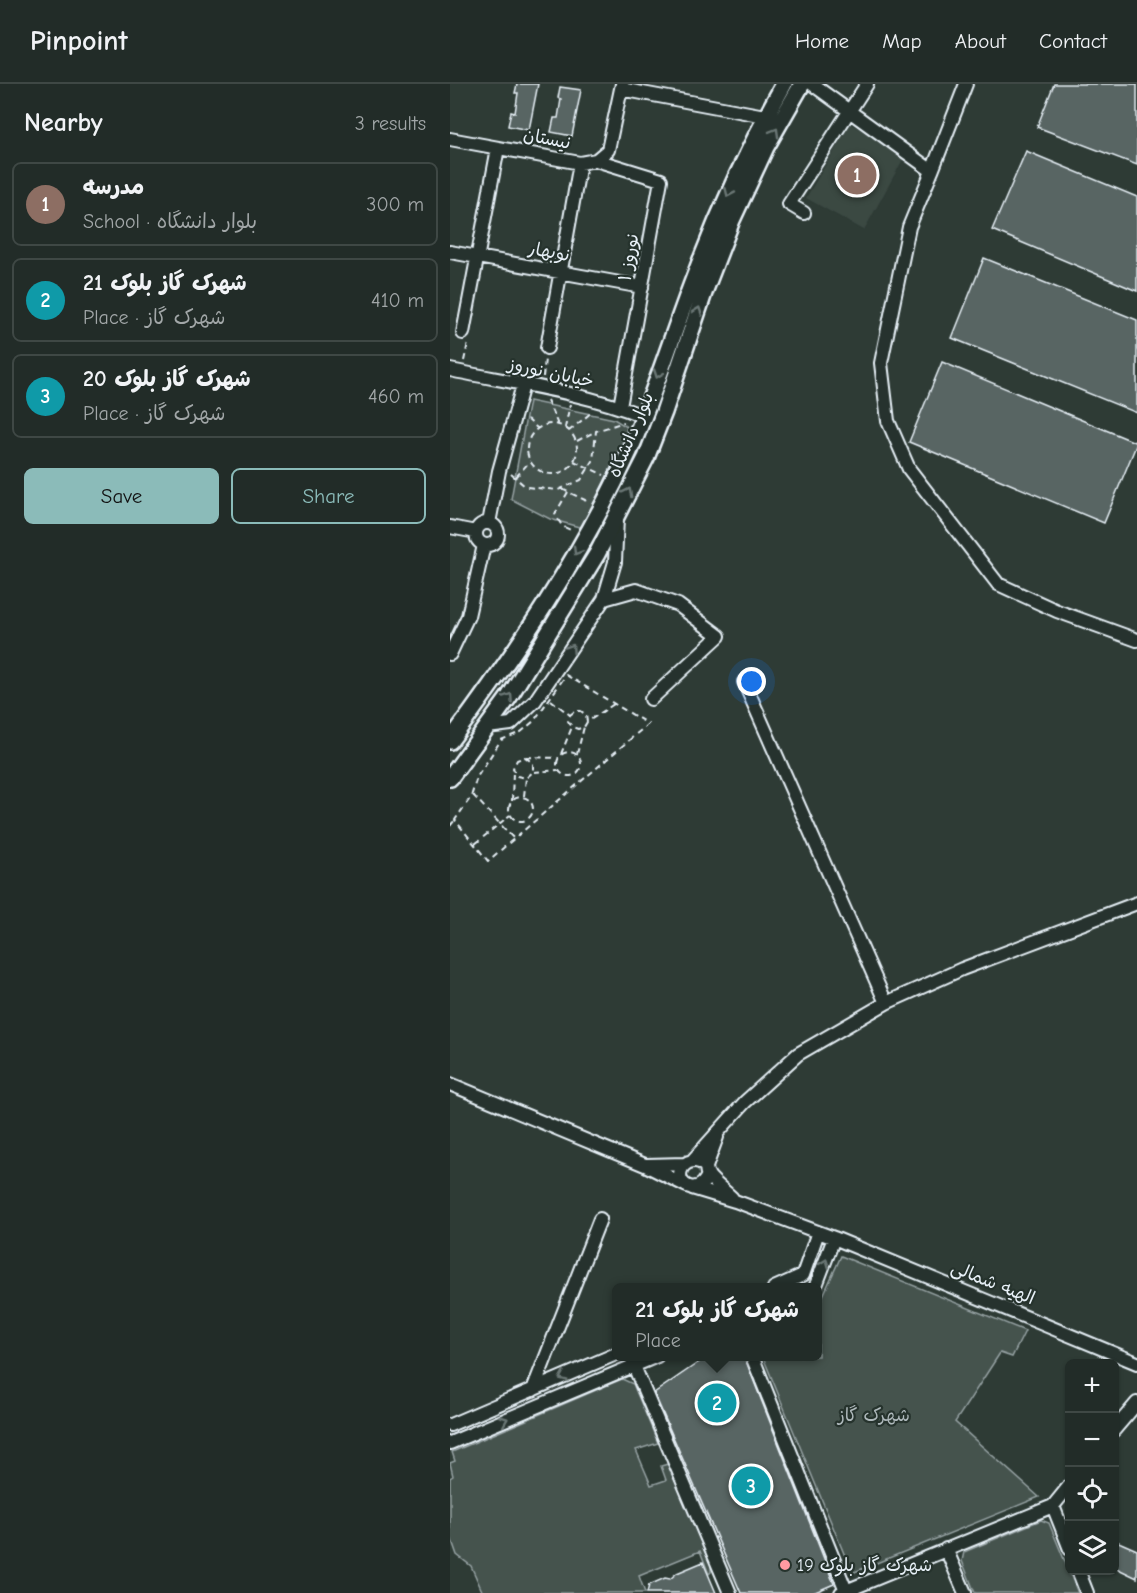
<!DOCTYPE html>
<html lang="en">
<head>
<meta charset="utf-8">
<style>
  body { margin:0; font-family:"Comic Neue","Playpen Sans Arabic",sans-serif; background:#2e3834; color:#f1f3f6 }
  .controls { position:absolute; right:18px; bottom:18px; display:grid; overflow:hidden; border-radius:9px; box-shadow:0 2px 4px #0004 }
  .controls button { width:54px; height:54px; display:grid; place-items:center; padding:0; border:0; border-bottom:2px solid #3f4845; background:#222c28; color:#f1f3f6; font:30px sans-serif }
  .you { position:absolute; left:302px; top:598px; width:21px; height:21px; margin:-15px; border:4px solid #fff; border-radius:50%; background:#1a73e8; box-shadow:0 0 0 9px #1a73e833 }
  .badge { display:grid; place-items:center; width:39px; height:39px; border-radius:50%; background:#8bbbb9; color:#fff; font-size:20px; font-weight:700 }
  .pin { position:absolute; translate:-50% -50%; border:3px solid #fff; box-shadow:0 2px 6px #0006 }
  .popup { position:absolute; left:162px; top:1199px; width:210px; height:78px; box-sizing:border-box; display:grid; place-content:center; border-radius:9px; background:#222c28; filter:drop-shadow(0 2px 4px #0005); font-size:20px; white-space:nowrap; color:#a2a7a8 }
  .popup b { font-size:22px; color:#f1f3f6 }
  .popup::after { content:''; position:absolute; left:50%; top:100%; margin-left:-12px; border:12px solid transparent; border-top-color:#222c28 }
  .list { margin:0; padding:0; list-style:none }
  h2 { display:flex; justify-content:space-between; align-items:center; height:78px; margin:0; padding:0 24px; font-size:26px }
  h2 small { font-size:20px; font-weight:400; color:#a2a7a8 }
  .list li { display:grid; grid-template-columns:39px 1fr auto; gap:18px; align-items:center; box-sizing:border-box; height:84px; margin:0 12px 12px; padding:0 12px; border:2px solid #3f4845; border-radius:9px }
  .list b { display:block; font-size:22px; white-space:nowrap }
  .list p { margin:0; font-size:20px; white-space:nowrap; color:#a2a7a8 }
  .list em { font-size:20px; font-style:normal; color:#a2a7a8 }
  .actions { display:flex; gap:12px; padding:18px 24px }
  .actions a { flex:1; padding:14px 0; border:2px solid #8bbbb9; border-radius:9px; text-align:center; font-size:21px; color:#8bbbb9 }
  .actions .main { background:#8bbbb9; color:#111 }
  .icon { flex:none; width:33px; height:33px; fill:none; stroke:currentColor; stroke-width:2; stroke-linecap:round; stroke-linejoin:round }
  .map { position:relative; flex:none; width:687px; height:1509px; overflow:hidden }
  header { display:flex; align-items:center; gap:36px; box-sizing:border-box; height:84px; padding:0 30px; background:#222c28; border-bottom:2px solid #3f4845 }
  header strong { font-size:28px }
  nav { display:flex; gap:33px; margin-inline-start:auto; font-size:21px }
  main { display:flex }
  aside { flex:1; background:#222c28 }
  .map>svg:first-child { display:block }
  .built { fill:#3b4843 }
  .green { fill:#45524e; stroke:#96a2a3; stroke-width:1.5 }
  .building { fill:#596563; stroke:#e8f1f8; stroke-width:1.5 }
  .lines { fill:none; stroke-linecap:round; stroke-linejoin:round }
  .minor-casing { stroke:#e8f1f8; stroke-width:16 }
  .major-casing { stroke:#e8f1f8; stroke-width:20 }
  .path { stroke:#e8f1f8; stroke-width:2; stroke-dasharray:6 4.5; stroke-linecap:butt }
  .minor { stroke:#26332d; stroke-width:12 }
  .major { stroke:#26332d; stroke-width:15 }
  .oneway { stroke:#6a7674 }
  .poi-dot { fill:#ff9aa2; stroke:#26332d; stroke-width:2 }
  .labels { text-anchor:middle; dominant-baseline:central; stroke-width:4.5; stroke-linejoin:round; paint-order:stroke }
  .street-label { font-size:18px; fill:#e8f1f8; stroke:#26332d }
  .park-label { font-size:18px; fill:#afb9bc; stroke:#26332d }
  .poi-label { font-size:18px; fill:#e8f1f8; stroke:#26332d; text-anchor:start }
</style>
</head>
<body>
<header>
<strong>Pinpoint</strong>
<nav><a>Home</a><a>Map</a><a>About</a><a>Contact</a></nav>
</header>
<main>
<aside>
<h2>Nearby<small>3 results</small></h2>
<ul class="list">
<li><span class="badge" style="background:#8d6e63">1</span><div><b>مدرسه</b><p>School · بلوار دانشگاه</p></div><em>300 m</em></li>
<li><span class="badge" style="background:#0f9aa8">2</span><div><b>شهرک گاز بلوک 21</b><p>Place · شهرک گاز</p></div><em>410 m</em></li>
<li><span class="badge" style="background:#0f9aa8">3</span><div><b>شهرک گاز بلوک 20</b><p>Place · شهرک گاز</p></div><em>460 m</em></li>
</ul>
<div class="actions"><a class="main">Save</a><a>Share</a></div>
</aside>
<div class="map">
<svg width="687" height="1509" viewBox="0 0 687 1509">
  <rect width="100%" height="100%" fill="#2e3b35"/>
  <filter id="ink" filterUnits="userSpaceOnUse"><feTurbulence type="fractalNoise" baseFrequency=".0167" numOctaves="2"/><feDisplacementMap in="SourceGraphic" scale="12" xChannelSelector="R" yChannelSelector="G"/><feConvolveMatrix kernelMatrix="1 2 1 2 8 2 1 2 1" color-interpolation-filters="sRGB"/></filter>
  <g filter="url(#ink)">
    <path class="built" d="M 400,40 L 457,68 L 414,146 L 356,114 Z"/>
    <path class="green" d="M 79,317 L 164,335 L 177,343 L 175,353 L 133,444 L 100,435 L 61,415 Z
      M 391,1172 L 575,1247 L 562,1273 L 550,1269 L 505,1338 L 589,1413 L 402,1489 L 313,1273 L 368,1272 L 368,1216 L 372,1214 Z
      M 172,1295 L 183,1300 L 208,1359 L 186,1366 L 201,1401 L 216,1396 L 211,1382 L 218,1380 L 261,1481 L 261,1488 L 259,1490 L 250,1467 L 189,1492 L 195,1509 L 33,1509 L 21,1482 L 7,1471 L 0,1451 L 0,1394 L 3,1392 L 0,1379 L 5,1377 L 2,1368 Z
      M 591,1436 L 599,1439 L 628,1509 L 525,1509 L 512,1477 L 514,1468 Z"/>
    <path class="building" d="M 67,0 L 88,0 L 79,46 L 58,42 L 61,28 L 65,29 L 68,9 L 65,9 Z
      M 604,0 L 687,0 L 687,81 L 587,43 Z
      M 110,3 L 131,6 L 122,52 L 101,48 L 104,34 L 108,34 L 111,15 L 108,14 Z
      M 576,67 L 687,113 L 687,207 L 542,146 Z
      M 534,174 L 687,236 L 687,329 L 502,254 Z
      M 492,278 L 687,359 L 654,439 L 459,358 Z
      M 258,1272 L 294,1272 L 384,1500 L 363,1509 L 291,1509 L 204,1309 Z
      M 664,1456 L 687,1466 L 687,1494 L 664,1483 Z
      M 253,1478 L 266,1509 L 197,1509 L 199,1501 L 215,1494 L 220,1495 L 227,1489 Z"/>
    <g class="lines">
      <defs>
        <path id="minor" d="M 362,0 L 482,87 L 516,0
          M 171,5 L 315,32
          M 0,55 L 130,79 L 146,76 L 158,66 L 172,0
          M 146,76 L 211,96 L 170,323
          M 482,87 L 459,143 L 431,279 L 438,337 L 459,385 L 548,500 L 607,527 L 687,556
          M 354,129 L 339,120 L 417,0
          M 0,168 L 192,203
          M 13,249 L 48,64
          M 97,264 L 130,79
          M 0,286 C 64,299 132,308 193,332
          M26 450a11 11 0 1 1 22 0a11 11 0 1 1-22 0Z
          M 39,439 L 49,387 L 73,301
          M 0,443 L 26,448
          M 154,515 L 186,506 L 228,521 L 269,552 L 201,615
          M 0,570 L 18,532 L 34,461
          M 294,598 L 436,919
          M 37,643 L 61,640 L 85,617 L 154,515 L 165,478 L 167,434
          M 0,1000 L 195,1081 L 235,1101
          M 242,1077 L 295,1018 L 348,970 L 436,919 L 512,885 L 687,819
          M 196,1081 L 235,1080
          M 256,1083 L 267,1053
          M 258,1090 C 251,1113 225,1103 231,1086 C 235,1076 248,1074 255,1082 C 259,1088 254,1084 258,1091 C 264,1099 275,1107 282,1114
          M 242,1104 L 285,1117 L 384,1154 L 687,1279
          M 324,1204 L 353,1191 L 368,1148
          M 365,1204 L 384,1154
          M 302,1272 L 397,1509
          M 184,1282 L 280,1509
          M 83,1306 L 150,1135
          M 0,1341 L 166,1270
          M 664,1346 L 687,1319
          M 0,1359 L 207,1272
          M 603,1422 L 620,1465
          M 496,1465 L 515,1509
          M 628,1486 L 637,1509
          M 391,1509 L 603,1422 L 620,1401"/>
        <path id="major" d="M 0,657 C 67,567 132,471 179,368 C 204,312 222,251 244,194 C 269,127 299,62 334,0
          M 0,694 L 59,613 L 147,470 L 196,374 L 214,328 L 255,206 L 282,136 L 316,63 L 352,0"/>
      </defs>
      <use href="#minor" class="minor-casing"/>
      <use href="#major" class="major-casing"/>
      <path class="path" d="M 14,277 L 18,259
        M 93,293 L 95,275
        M 97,316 L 108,341
        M 77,335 L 88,345
        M77 365a25 25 0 1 1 50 0a25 25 0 1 1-50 0Z
        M 115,344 L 120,320
        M 119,347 L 142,328
        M 127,357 L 146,347
        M 124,377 L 154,391
        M 61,390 L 76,403 L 108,406 L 131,396 L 143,377 L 146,347 L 174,338
        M 66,393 L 80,377
        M 112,405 L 135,416 L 137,420
        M 118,408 L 105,430 L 112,442 L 123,447
        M 116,591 L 198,640 L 38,777 L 5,736 L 21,713 L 27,693 L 51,656 L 71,648 L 84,637 Z
        M 101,616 L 120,631
        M 137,638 L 136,631 L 131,627 L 125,627 L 120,631 L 118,637 L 122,643 L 128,645 L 134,643 L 137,638 L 164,620
        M107 680a12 12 0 1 1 24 0a12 12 0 1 1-24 0Z
        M 111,670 L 122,643
        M 127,670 L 134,643
        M 75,673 L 83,679 L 83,688 L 76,694 L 67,692 L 63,684 L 67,676 Z
        M 76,673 L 109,674
        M 84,688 L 108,686
        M 23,711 L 64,755
        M 74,712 L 76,694
        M59 725a12 12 0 1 1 24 0a12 12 0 1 1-24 0Z
        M 62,717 L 63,687
        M 0,742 L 5,736
        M 25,760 L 60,731"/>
      <use href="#minor" class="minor"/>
      <use href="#major" class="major"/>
    </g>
    <defs><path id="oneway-chevron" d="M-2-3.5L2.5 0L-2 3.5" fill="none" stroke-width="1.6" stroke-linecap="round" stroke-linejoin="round" transform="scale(1.5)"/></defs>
    <g class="oneway">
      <use href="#oneway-chevron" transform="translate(325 48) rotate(-60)"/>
      <use href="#oneway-chevron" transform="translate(279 109) rotate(114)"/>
      <use href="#oneway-chevron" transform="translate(248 227) rotate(-71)"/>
      <use href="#oneway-chevron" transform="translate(208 290) rotate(110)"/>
      <use href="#oneway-chevron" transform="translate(178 408) rotate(-63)"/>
      <use href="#oneway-chevron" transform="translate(127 467) rotate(121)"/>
      <use href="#oneway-chevron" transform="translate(121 564) rotate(-56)"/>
      <use href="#oneway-chevron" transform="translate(59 613) rotate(-56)"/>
      <use href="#oneway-chevron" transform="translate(375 1179) rotate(-69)"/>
      <use href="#oneway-chevron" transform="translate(113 1293) rotate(157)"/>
      <use href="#oneway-chevron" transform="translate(54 1336) rotate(-22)"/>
    </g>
  </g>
  <circle class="poi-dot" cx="335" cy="1481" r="6"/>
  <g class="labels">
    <g class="street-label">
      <text transform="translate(97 55) rotate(11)">نیستان</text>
      <text transform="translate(99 168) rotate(10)">نوبهار</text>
      <text transform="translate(179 173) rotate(-80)">نوروز ۱</text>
      <text transform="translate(101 289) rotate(12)">خیابان نوروز</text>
      <text transform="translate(181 351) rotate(-67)">بلوار دانشگاه</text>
      <text transform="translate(543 1199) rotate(22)">الهیه شمالی</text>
    </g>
    <g class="park-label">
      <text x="424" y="1331">شهرک گاز</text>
    </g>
    <g class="poi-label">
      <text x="347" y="1481">شهرک گاز بلوک 19</text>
    </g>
  </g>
</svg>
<div class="controls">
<button>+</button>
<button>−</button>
<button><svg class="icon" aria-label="locate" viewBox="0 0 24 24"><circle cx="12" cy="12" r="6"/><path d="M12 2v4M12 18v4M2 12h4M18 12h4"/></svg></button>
<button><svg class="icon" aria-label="layers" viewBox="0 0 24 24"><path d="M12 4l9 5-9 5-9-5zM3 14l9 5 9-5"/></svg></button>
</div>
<div class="you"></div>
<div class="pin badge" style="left:407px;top:91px;background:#8d6e63">1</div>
<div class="pin badge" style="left:267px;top:1319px;background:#0f9aa8">2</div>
<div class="popup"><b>شهرک گاز بلوک 21</b>Place</div>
<div class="pin badge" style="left:301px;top:1402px;background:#0f9aa8">3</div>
</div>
</main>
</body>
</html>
